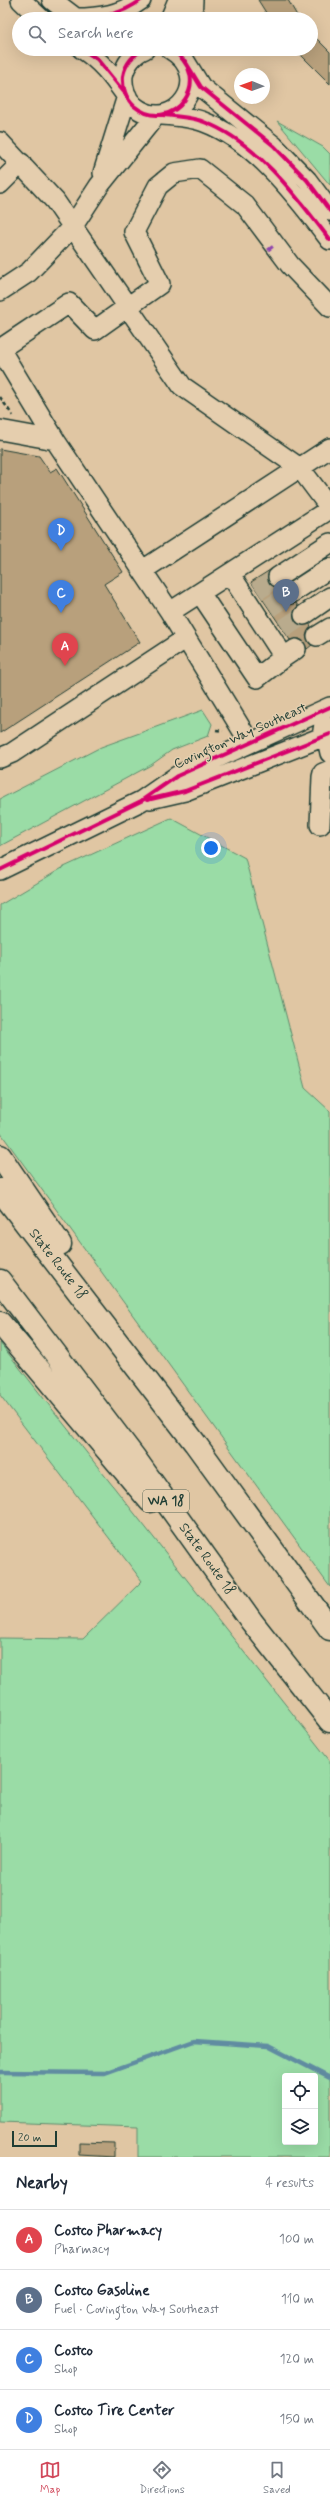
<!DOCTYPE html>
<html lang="en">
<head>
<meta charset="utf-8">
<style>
  body { margin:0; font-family:Mynerve,sans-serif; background:#f2f2f3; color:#1f2937 }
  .controls { position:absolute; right:12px; bottom:12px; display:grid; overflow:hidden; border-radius:4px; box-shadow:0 4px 16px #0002 }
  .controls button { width:36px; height:36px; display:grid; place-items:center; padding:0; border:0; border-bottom:1px solid #e0e1e3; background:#fff; color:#1f2937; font:20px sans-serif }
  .compass { position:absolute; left:234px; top:68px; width:36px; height:36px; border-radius:50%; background:#fff; box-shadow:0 4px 16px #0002; rotate:271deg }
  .scale { position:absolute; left:12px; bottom:10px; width:45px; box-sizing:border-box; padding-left:4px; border:2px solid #1f3d34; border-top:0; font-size:11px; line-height:14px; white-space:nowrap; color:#1f3d34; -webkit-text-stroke:3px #e5ceae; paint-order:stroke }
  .you { position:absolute; left:211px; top:848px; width:14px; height:14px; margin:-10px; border:3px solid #fff; border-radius:50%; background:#1a73e8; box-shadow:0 0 0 6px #1a73e833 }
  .badge { display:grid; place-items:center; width:26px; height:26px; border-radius:50%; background:#d1495b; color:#fff; font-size:13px; font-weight:700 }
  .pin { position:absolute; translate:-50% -33px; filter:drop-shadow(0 1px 2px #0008) }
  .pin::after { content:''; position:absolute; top:21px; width:14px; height:12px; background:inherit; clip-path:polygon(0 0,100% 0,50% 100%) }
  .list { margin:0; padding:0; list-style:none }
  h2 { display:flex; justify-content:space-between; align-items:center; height:52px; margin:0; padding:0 16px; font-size:17px }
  h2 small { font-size:13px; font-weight:400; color:#747a83 }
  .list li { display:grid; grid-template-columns:26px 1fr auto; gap:12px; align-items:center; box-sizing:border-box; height:60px; padding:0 16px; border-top:1px solid #e0e1e3 }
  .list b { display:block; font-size:15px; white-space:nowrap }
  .list p { margin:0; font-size:13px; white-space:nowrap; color:#747a83 }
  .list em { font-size:13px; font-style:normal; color:#747a83 }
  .icon { flex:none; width:22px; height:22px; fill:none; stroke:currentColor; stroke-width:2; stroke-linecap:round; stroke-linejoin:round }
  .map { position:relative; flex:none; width:330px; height:2157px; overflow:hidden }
  .search { position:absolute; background:#fff; box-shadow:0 4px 16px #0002; left:12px; right:12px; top:12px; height:44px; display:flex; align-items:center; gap:10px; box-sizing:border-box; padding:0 14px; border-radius:22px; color:#747a83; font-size:15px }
  .sheet { height:292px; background:#fff }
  nav { display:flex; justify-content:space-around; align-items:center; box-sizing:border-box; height:56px; border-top:1px solid #e0e1e3; background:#fff; font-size:11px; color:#747a83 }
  nav a { display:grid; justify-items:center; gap:2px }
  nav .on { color:#d1495b }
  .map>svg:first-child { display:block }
  .green { fill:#9adca6; stroke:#5c8c6d; fill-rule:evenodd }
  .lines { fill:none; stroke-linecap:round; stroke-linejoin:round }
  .stream { stroke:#608ca1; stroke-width:4.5 }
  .building { fill:#b8a07b; stroke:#1f3d34 }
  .minor-tunnel { stroke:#b9ab8d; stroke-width:19; stroke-dasharray:19 10; stroke-linecap:butt }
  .minor-casing { stroke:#1f3d34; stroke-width:22 }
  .highway-casing { stroke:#1f3d34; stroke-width:25 }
  .path { stroke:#1f3d34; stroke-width:2.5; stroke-dasharray:4 3; stroke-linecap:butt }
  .minor { stroke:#e5ceae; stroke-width:19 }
  .highway { stroke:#e5ceae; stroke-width:22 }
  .quiet { stroke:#8e44ad; stroke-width:3; stroke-dasharray:6 3; stroke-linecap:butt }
  .cycleway-casing { stroke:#e5ceae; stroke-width:6 }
  .cycleway { stroke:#d6006c; stroke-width:4 }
  .labels { text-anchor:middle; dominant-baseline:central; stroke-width:3; stroke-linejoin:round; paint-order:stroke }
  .shield { fill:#e5ceae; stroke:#5a6859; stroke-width:1 }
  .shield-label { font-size:13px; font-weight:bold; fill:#1f3d34 }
  .street-label { font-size:14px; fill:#1f3d34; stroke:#e5ceae }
</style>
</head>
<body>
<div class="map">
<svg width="330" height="2157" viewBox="0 0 330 2157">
  <rect width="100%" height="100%" fill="#e0c6a3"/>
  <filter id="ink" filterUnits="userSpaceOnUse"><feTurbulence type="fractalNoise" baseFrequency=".025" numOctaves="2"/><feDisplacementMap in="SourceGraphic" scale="8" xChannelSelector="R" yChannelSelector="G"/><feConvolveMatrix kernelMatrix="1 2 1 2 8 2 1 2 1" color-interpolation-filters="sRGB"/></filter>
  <g filter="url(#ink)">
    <path class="green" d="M 277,121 L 323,147 L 330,154 L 330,185 Z
      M 203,710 L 212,724 L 208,736 L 172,750 L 151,765 L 0,846 L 0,799 L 101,747 Z
      M 171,818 L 245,858 L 305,1088 L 330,1111 L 330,1587 L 0,1132 L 0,905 L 64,867 Z
      M 0,1343 L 330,1761 L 330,2157 L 138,2157 L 138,2127 L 0,2122 L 0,1638 L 83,1639 L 142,1581 L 0,1395 ZM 285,2076 L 315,2076 L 315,2142 L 285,2142 Z"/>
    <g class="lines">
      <path class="stream" d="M 0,2072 L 105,2073 L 194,2041 L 268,2046 L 330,2078"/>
    </g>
    <path class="building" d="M 258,0 L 288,0 L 299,19 L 270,19 Z
      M 311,33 L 330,52 L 330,84 L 295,49 L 311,49 Z
      M 0,449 L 39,456 L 50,472 L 57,468 L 123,572 L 104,584 L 140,642 L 0,733 Z
      M 270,570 L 267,577 L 269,583 L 273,587 L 282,587 L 279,594 L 281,600 L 285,604 L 296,603 L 298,606 L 293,616 L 295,622 L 300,625 L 310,624 L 311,627 L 306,636 L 312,645 L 307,649 L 300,639 L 290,640 L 251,582 Z
      M 79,2142 L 114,2143 L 114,2157 L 79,2155 Z"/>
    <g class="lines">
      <path class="minor-tunnel" d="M 257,591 L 278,577
        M 269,608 L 290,594
        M 283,629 L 304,615"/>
      <defs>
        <path id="minor" d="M 21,0 L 41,19
          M 52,0 L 77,19
          M 75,18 C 100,18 121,15 141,0
          M 170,19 L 178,0
          M 192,19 L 193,0
          M 82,49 C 101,61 112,76 125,94
          M 145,49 C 134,53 125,64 123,76 C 122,87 126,99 134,106 C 173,138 218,77 170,49
          M 185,61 L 201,87 L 274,146 L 307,180 L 330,211
          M 161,115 C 175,116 191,117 204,122 C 256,141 298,198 330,240
          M 0,142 L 55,201 L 182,386 L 300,468 L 330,508
          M 103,173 L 127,96
          M 0,184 L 21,163
          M 0,291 L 29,272 L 73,226 L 99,186 L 156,115
          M 0,349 L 69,303 L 95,330 L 160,284 L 134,232 L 158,186 L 174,173 L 200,169 L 245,205 L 290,265 L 330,307
          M 0,349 L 55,440
          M 0,430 L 55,440 L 170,612
          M 143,570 L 330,448
          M 230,574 L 284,657 L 296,649
          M 278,577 L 330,543
          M 200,593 L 257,678 L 284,657
          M 290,594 L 330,568
          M 304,615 L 330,597
          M 317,636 L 330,628
          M 324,724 L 323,730 L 326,735 L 330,753
          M 250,743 L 170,612 L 330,509
          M 0,758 L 12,753 L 185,639
          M 150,799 L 185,791 L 330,734
          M 320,825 L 322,777 L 323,773 L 330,770
          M 0,870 L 141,801 L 177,776 L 330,707"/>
        <path id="highway" d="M 0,1156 L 60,1244
          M 0,1190 L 195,1443 L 330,1629
          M 0,1281 L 134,1457 L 252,1622 L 330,1721
          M 0,1323 L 150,1501"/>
      </defs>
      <use href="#minor" class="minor-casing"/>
      <use href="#highway" class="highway-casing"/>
      <path class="path" d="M 0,397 L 13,416
        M 216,730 L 223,731"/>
      <use href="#minor" class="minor"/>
      <use href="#highway" class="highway"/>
      <path class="quiet" d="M 268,250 L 275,245"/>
      <defs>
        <path id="cycleway" d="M 75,18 C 100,18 121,15 141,0
          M 82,49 L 97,59 L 124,92
          M 145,49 C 134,53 125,64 123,76 C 122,87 126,99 134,106 C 173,138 218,77 170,49
          M 185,61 L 201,87 L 274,146 L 307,180 L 330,211
          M 161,115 C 175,116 191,117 204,122 C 256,141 298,198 330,240
          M 147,800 L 185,791 L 330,734
          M 0,870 L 141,801 L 177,776 L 330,707"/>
      </defs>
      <use href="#cycleway" class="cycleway-casing"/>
      <use href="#cycleway" class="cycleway"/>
    </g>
  </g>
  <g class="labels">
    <rect class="shield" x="143" y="1490" width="46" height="22" rx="3"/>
    <g class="shield-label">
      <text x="166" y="1501">WA 18</text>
    </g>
    <g class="street-label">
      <text transform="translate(240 736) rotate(-24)">Covington Way Southeast</text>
      <text transform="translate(58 1264) rotate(52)">State Route 18</text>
      <text transform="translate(207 1559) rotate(54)">State Route 18</text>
    </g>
  </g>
</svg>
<div class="controls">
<button><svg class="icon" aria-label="locate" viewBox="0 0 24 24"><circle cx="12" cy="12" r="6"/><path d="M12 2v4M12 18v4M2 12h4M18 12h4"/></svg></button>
<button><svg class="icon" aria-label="layers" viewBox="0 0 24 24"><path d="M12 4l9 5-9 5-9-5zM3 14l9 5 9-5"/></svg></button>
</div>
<svg class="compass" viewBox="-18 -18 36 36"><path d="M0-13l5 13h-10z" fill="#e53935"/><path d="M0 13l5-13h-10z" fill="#747a83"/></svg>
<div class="scale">20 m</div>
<div class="you"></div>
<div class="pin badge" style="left:65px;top:666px;background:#e0444e">A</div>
<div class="pin badge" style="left:286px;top:612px;background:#5c6f8a">B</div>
<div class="pin badge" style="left:61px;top:613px;background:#3f7fe0">C</div>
<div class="pin badge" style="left:61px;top:551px;background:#3f7fe0">D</div>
<div class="search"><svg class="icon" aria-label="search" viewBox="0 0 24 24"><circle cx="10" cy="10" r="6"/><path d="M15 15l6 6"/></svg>Search here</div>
</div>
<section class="sheet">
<h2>Nearby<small>4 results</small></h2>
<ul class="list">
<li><span class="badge" style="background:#e0444e">A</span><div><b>Costco Pharmacy</b><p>Pharmacy</p></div><em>100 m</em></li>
<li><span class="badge" style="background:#5c6f8a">B</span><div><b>Costco Gasoline</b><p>Fuel · Covington Way Southeast</p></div><em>110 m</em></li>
<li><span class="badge" style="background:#3f7fe0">C</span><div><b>Costco</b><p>Shop</p></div><em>120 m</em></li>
<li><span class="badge" style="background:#3f7fe0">D</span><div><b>Costco Tire Center</b><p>Shop</p></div><em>150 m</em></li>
</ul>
</section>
<nav>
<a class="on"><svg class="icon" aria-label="map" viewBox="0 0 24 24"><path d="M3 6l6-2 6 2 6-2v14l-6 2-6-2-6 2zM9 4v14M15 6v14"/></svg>Map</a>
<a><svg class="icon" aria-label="directions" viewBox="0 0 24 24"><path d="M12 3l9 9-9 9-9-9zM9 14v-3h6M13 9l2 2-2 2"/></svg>Directions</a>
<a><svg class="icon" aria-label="saved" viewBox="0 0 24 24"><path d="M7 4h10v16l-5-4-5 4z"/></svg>Saved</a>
</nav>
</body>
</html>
